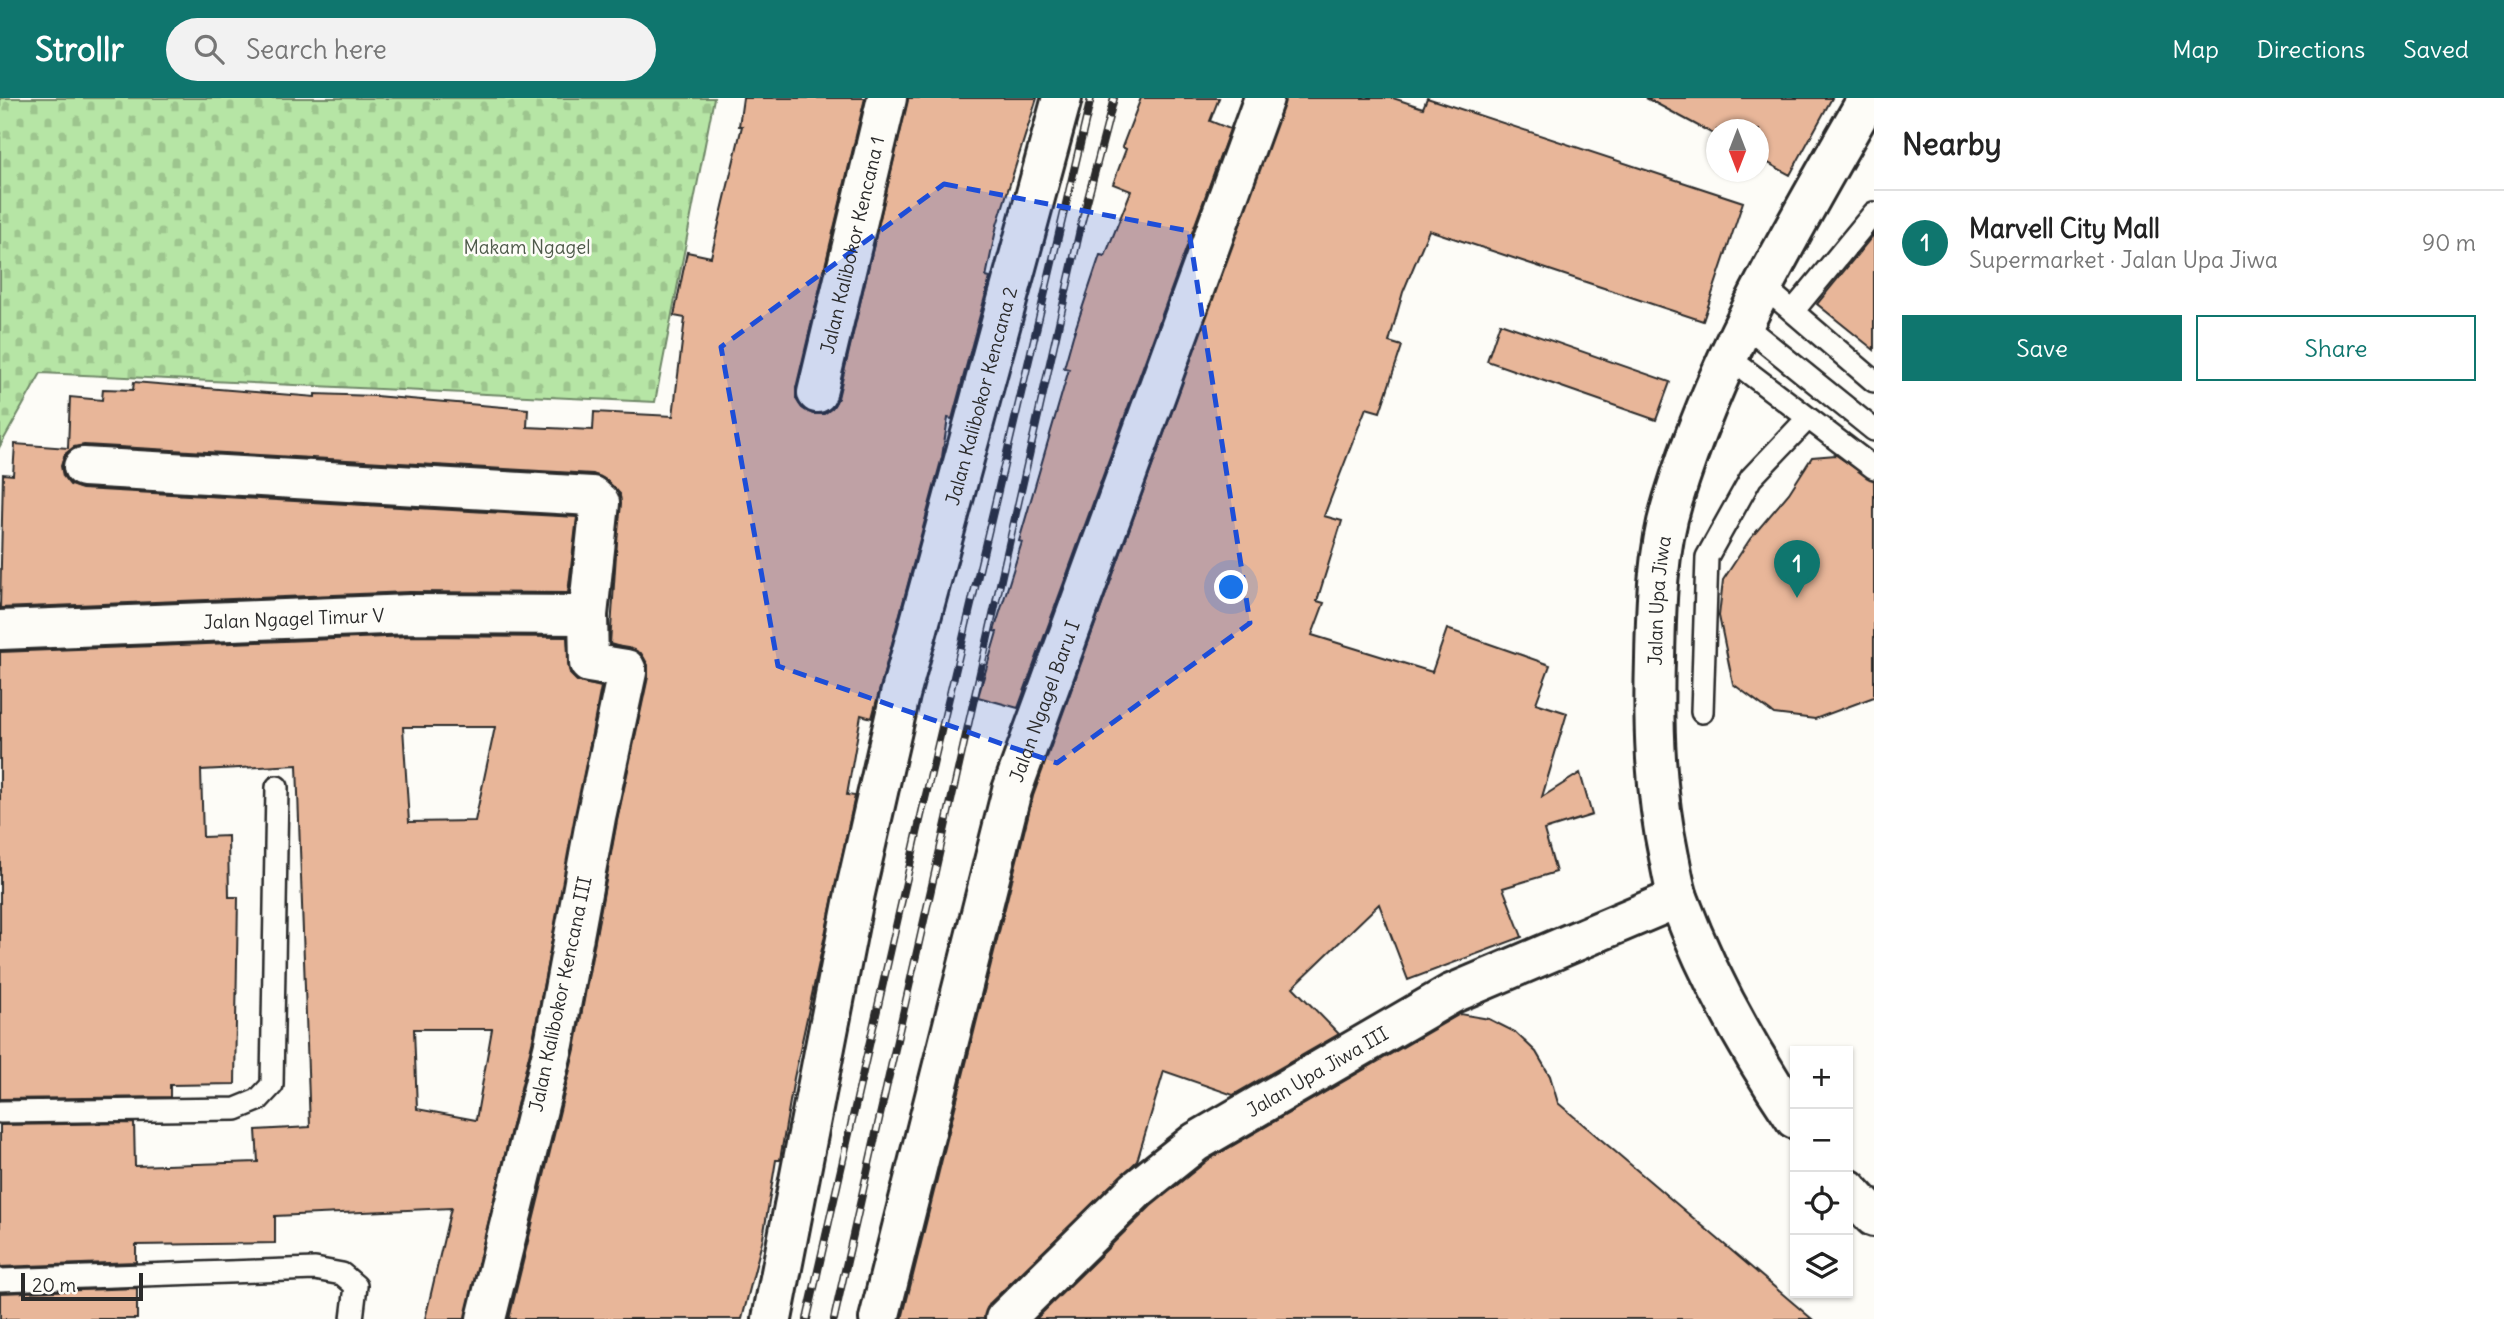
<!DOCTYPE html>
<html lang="en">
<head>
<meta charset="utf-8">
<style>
  body { margin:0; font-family:Delius,sans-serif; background:#f2f2f2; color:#222 }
  .controls { position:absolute; right:21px; bottom:21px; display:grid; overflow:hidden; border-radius:0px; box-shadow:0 2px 5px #0004 }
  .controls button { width:63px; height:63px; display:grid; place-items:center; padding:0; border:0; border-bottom:2px solid #e0e0e0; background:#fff; color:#222; font:35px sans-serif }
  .compass { position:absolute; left:1706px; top:21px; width:63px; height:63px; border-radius:50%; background:#fff; box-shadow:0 2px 5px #0004; rotate:180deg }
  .scale { position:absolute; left:21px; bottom:18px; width:122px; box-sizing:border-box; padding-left:7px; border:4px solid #2b2b2b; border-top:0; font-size:19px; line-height:24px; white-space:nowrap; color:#2b2b2b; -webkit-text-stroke:5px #fdfcf7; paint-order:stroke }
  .you { position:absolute; left:1232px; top:490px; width:24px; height:24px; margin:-18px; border:5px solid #fff; border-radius:50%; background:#1a73e8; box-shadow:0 0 0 10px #1a73e833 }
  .badge { display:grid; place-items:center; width:46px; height:46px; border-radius:50%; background:#0f766e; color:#fff; font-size:23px; font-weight:700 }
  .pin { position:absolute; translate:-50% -58px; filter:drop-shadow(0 2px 4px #0008) }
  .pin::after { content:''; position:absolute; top:37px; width:24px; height:21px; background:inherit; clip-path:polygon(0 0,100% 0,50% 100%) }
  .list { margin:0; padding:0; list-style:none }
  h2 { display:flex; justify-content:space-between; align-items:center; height:91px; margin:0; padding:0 28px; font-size:30px }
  h2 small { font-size:23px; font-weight:400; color:#767676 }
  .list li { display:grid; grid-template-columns:46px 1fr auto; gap:21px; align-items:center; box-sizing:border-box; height:105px; padding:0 28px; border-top:2px solid #e0e0e0 }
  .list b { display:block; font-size:26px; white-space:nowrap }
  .list p { margin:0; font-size:23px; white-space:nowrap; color:#767676 }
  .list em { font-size:23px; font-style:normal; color:#767676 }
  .actions { display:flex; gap:14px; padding:21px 28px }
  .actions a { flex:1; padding:16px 0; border:2px solid #0f766e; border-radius:0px; text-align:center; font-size:24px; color:#0f766e }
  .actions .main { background:#0f766e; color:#fff }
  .icon { flex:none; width:38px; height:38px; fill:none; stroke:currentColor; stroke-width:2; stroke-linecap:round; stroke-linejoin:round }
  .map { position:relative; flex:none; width:1874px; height:1221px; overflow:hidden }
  header { display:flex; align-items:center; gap:42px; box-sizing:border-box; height:98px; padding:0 35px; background:#0f766e; color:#fff }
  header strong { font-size:33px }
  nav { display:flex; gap:38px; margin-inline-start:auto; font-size:24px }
  .search { width:490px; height:63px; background:#f2f2f2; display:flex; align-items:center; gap:18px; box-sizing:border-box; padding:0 24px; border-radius:38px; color:#767676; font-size:26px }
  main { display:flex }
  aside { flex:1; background:#fff }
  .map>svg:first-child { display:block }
  .cemetery { fill:url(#cemetery-stones); stroke:#708868; stroke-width:2 }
  .building { fill:#e8b699; stroke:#2b2b2b; stroke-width:2; fill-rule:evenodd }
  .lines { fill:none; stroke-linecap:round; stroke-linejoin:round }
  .service-casing { stroke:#2b2b2b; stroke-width:26 }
  .minor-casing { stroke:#2b2b2b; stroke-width:44 }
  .service { stroke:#fdfcf7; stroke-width:21 }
  .minor { stroke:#fdfcf7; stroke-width:38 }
  .rail-casing { stroke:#2b2b2b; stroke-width:8 }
  .rail { stroke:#fdfcf7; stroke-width:5; stroke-dasharray:16; stroke-linecap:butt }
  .marked { fill:#1d4ed8; fill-opacity:0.2; stroke:#1d4ed8; stroke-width:5; stroke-dasharray:14 9; stroke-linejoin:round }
  .labels { text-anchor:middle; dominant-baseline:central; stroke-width:5; stroke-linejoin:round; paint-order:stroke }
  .street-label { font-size:19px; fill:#2b2b2b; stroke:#fdfcf7 }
  .park-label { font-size:19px; fill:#4e5a4a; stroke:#fdfcf7 }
</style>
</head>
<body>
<header>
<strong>Strollr</strong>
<div class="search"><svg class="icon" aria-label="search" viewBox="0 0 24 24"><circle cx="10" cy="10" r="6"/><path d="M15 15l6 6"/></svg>Search here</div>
<nav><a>Map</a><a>Directions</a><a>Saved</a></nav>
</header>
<main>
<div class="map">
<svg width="1874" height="1221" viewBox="0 0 1874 1221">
  <defs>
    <pattern id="cemetery-stones" width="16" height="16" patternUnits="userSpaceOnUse" patternTransform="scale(1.75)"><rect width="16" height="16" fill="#b6e5a5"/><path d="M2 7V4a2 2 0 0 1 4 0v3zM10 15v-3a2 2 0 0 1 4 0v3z" fill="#9dc58e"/></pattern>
  </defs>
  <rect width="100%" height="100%" fill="#fdfcf7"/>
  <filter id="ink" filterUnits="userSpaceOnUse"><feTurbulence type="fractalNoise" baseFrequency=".0143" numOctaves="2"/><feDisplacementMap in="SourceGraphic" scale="14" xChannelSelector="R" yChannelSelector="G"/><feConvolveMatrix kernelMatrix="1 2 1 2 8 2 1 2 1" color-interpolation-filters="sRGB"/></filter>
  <g filter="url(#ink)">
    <path class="cemetery" d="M 0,0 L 714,0 L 655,304 L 41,275 L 0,348 Z"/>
    <path class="building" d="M 743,0 L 865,0 L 796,290 L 796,301 L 802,310 L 813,316 L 824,316 L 832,310 L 838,300 L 908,0 L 1037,0 L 997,127 L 986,179 L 990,180 L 952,321 L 948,320 L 942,359 L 872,620 L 861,617 L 847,697 L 855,698 L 794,980 L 780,1062 L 776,1062 L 763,1140 L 742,1221 L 509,1221 L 575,951 L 617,723 L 648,579 L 648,567 L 641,555 L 610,546 L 620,396 L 606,382 L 593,376 L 84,347 L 74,349 L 65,356 L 61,368 L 63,378 L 70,387 L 82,391 L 577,419 L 568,495 L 409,494 L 0,510 L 3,376 L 13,377 L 15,346 L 68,350 L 70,299 L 102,302 L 103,291 L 133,292 L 134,284 L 315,299 L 315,296 L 375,298 L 528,311 L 527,329 L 593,332 L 594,314 L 673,318 L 685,220 L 674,218 L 687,154 L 711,159 L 742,28 L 739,28 Z
      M 1141,0 L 1219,0 L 1210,23 L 1230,31 L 1018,610 L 978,599 L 997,534 L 994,533 L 1022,444 L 1019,443 L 1069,271 L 1064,270 L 1073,238 L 1100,157 L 1105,158 L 1131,93 L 1113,86 L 1126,51 L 1122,49 Z
      M 1285,0 L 1393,0 L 1423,10 L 1427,0 L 1743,104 L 1703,223 L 1429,132 L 1403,194 L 1389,244 L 1402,248 L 1380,314 L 1366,310 L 1324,418 L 1342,423 L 1317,503 L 1324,505 L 1312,537 L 1432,574 L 1447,531 L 1550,567 L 1536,605 L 1567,615 L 1542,699 L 1580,675 L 1592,717 L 1544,732 L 1556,774 L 1503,790 L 1522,839 L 1408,882 L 1379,806 L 1293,889 L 1339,936 L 1233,997 L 1164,973 L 1137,1063 L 990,1205 L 984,1221 L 902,1221 L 1033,698 Z
      M 1646,0 L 1832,0 L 1790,77 L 1759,60 L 1759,32 L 1717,32 L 1717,38 Z
      M 1874,136 L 1874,252 L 1817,206 Z
      M 1500,225 L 1670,284 L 1656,322 L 1487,263 Z
      M 1836,357 L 1874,383 L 1874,599 L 1815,621 L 1774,616 L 1733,586 L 1719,518 L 1723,482 L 1750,441 L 1789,395 L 1812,359 Z
      M 410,538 L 567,539 L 570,576 L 577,583 L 601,589 L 533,941 L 465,1221 L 425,1221 L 451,1110 L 275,1118 L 275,1145 L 136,1147 L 136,1164 L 0,1169 L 0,1027 L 134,1025 L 135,1068 L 258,1064 L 256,1032 L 310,1029 L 297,667 L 201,672 L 203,739 L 228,738 L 229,799 L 238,799 L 235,986 L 170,987 L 170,999 L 0,1001 L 0,554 ZM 403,629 L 495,629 L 475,723 L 409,724 ZM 414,931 L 492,931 L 476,1022 L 417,1011 Z
      M 1460,916 L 1489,921 L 1515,934 L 1536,954 L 1550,978 L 1558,1005 L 1812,1221 L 1036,1221 L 1151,1108 L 1208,1062 Z
      M 137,1190 L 137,1221 L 0,1221 L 0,1195 Z"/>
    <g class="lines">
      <defs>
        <path id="service" d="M 1763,188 L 1874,283
          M 1794,212 L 1874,115
          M 1744,227 L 1874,332
          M 1728,259 L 1874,370
          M 1702,614 L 1707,459 L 1751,380 L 1808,320
          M 0,1014 L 236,1011 L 258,1002 L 272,987 L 277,689
          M 0,1182 L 315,1171 L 342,1176 L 356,1188 L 352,1221"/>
        <g id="minor">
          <path id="s1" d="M 817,295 L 887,0"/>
          <path d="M 83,369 L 592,398 L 600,405 L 588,517 L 589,565 L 626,571 L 627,574 L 596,719 L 554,946 L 486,1221"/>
          <path id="s2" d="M 0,532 L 410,516 L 588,517"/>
          <path id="s3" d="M 1795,1021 C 1749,953 1708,879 1679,802 C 1674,789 1672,773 1669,759 C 1655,693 1653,628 1655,561 C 1656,508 1657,454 1673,402 C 1716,260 1794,129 1868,0"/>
          <path d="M 1848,1091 L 1874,1119"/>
          <path id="s4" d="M 772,1221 L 855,795 L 900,597 L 1062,0"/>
          <path id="s5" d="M 879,1221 L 1012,692 L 1264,0"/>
          <path id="s6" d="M 1005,1221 L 1136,1092 L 1196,1044 L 1451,896 L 1678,800"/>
        </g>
      </defs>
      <use href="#service" class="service-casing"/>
      <use href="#minor" class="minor-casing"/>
      <use href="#service" class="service"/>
      <use href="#minor" class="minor"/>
      <defs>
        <path id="rail" d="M 807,1221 L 921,718 L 1091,0
          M 834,1221 L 1082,123 L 1114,0"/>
      </defs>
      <use href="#rail" class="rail-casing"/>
      <use href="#rail" class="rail"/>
    </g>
  </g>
  <path class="marked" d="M 944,86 L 1189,133 L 1250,525 L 1057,665 L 778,568 L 721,249 Z"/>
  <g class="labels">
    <g class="street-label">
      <text stroke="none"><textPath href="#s1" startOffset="152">Jalan Kalibokor Kencana 1</textPath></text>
      <text stroke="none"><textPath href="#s4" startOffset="947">Jalan Kalibokor Kencana 2</textPath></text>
      <text stroke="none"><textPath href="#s3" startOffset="550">Jalan Upa Jiwa</textPath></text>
      <text stroke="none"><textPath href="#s2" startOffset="294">Jalan Ngagel Timur V</textPath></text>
      <text stroke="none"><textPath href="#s5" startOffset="640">Jalan Ngagel Baru I</textPath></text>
      <text transform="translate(560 896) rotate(-78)">Jalan Kalibokor Kencana III</text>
      <text stroke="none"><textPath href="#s6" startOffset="401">Jalan Upa Jiwa III</textPath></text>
    </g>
    <g class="park-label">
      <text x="527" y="149">Makam Ngagel</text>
    </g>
  </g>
</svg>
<div class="controls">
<button>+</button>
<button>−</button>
<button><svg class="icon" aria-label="locate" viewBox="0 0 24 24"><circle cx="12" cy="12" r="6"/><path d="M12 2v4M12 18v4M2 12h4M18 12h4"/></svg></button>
<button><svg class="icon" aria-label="layers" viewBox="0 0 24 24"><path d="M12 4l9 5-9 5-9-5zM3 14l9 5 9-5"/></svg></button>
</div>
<svg class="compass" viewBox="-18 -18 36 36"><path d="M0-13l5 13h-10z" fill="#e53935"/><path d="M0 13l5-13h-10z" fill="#767676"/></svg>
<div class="scale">20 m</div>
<div class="you"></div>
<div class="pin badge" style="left:1797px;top:500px">1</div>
</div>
<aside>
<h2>Nearby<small></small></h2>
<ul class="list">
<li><span class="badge">1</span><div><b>Marvell City Mall</b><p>Supermarket · Jalan Upa Jiwa</p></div><em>90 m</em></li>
</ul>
<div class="actions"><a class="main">Save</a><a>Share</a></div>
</aside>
</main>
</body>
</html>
